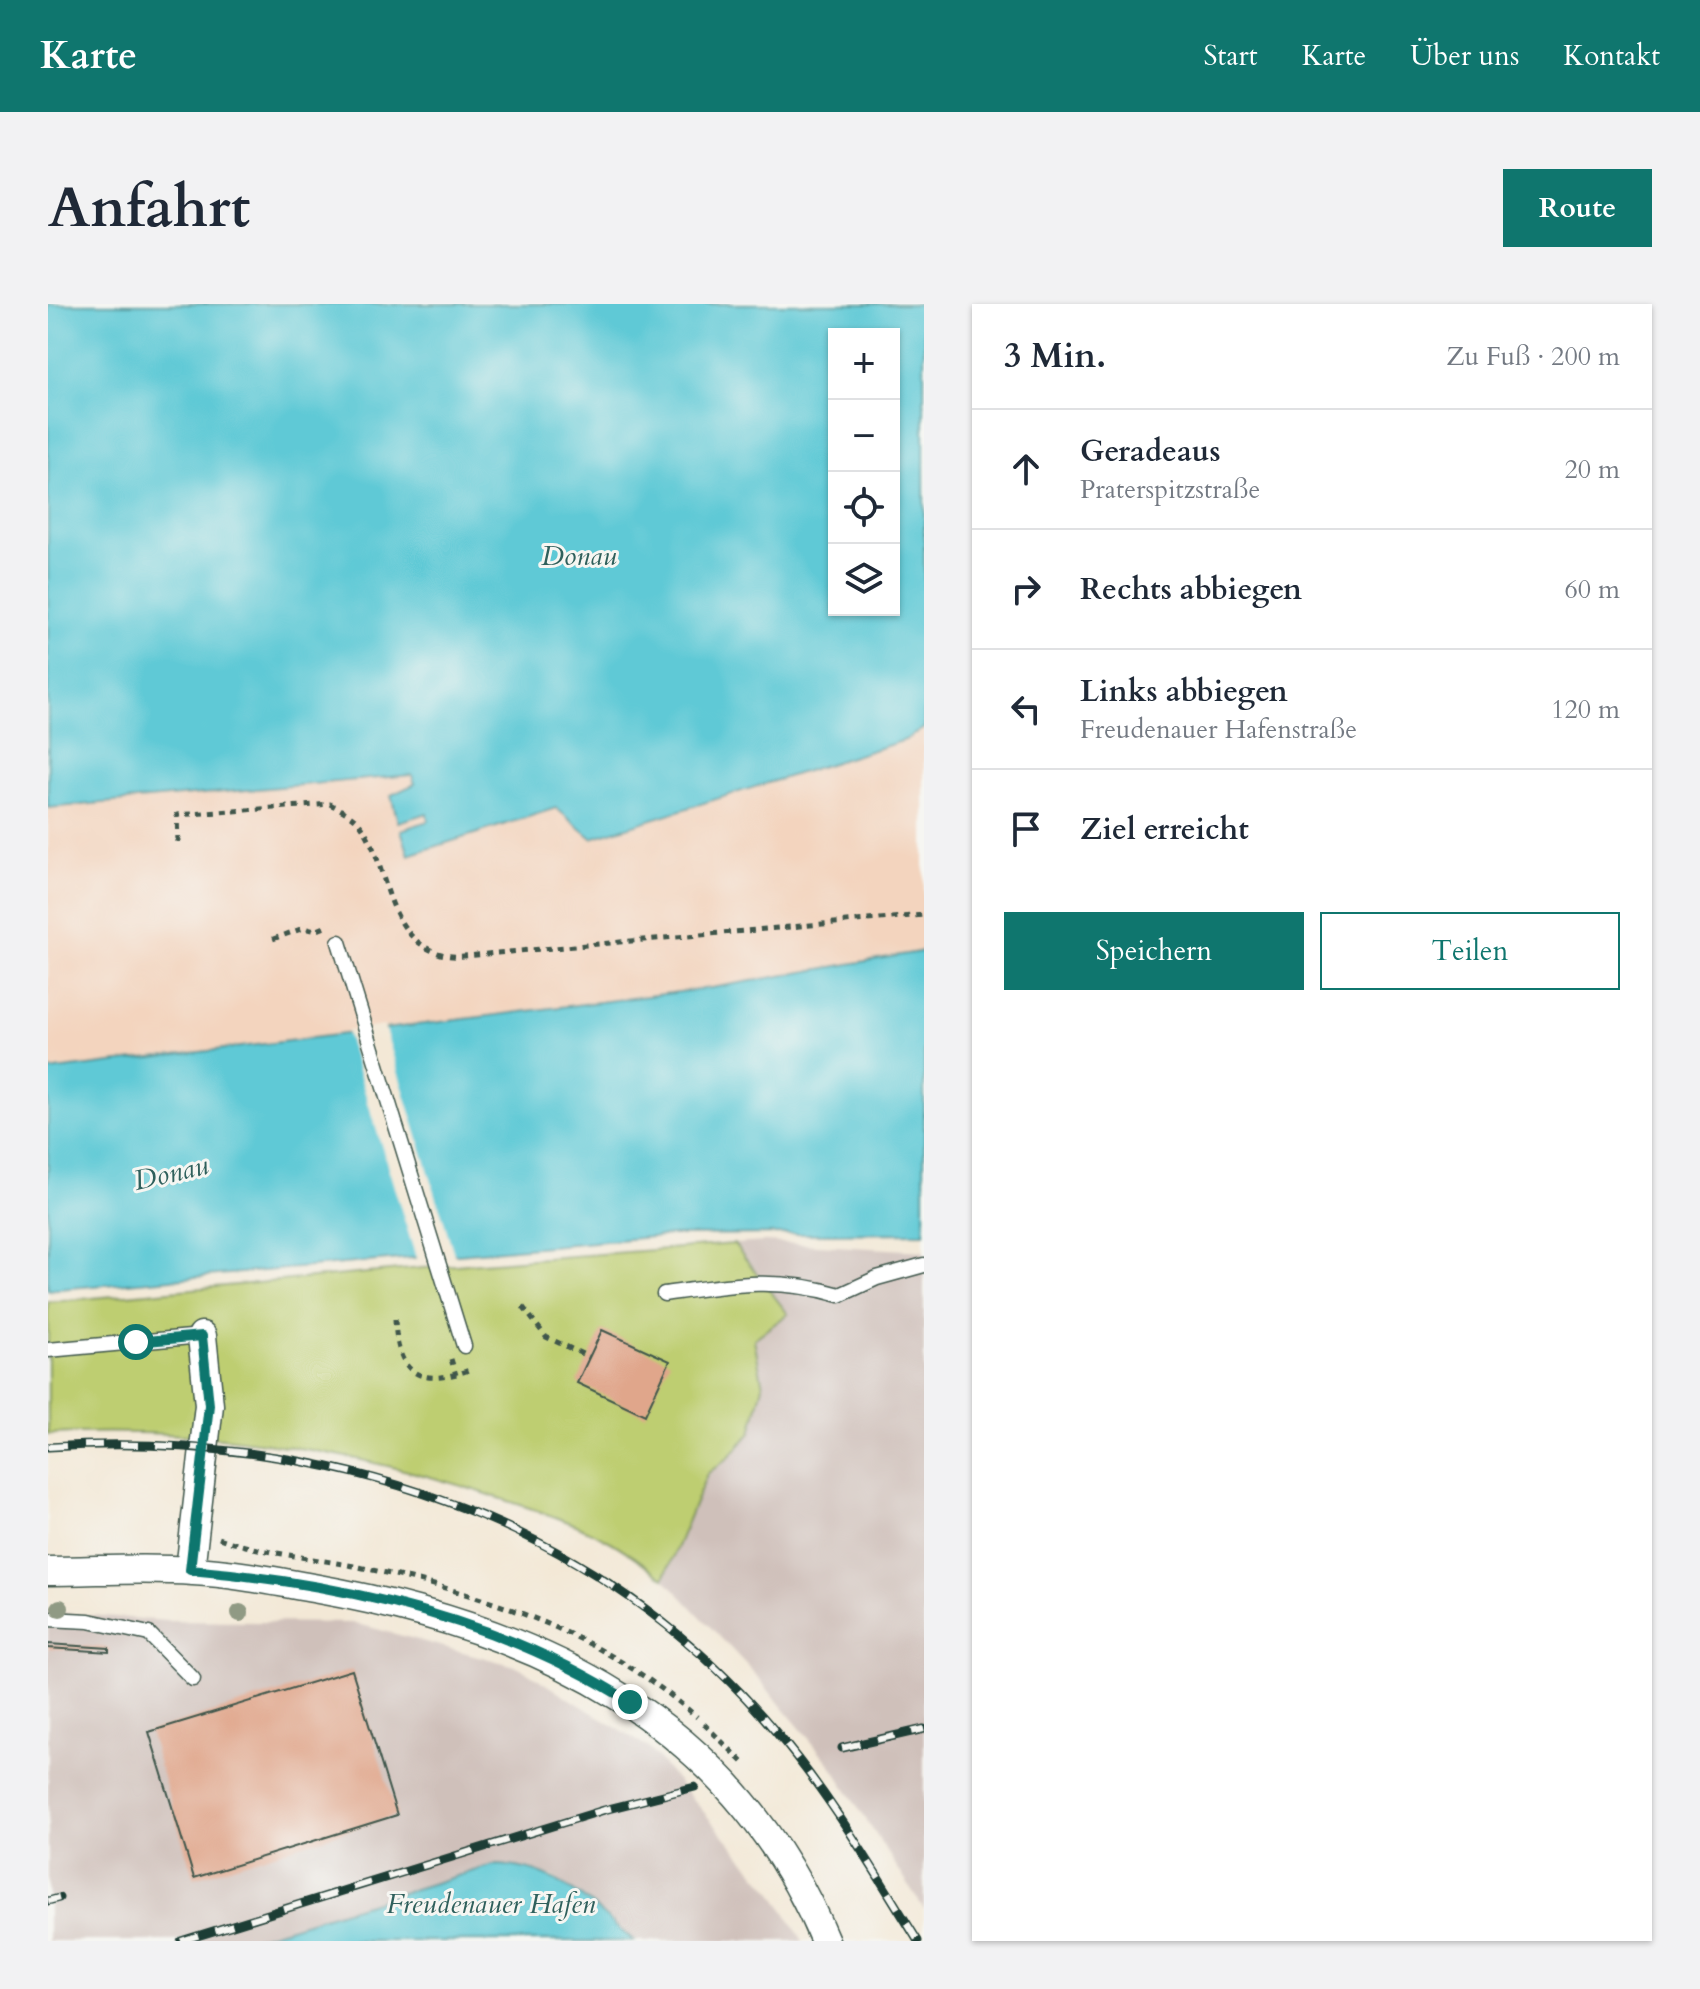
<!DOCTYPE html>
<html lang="de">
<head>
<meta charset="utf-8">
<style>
  body { margin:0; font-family:Cardo,serif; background:#f2f2f3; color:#1f2937 }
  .controls { position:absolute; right:24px; top:24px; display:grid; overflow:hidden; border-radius:0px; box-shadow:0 2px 6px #0004 }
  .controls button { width:72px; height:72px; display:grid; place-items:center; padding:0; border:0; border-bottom:2px solid #e0e1e3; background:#fff; color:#1f2937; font:40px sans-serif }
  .stop { position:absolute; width:24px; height:24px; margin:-18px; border:6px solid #0f766e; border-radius:50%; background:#fff }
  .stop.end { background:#0f766e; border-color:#fff; box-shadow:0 2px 8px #0008 }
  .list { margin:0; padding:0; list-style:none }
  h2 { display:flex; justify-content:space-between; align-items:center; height:104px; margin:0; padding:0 32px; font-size:34px }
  h2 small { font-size:26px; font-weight:400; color:#747a83 }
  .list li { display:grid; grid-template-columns:52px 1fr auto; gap:24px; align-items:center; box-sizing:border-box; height:120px; padding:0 32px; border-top:2px solid #e0e1e3 }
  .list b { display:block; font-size:30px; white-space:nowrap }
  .list p { margin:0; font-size:26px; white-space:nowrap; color:#747a83 }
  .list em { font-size:26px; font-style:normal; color:#747a83 }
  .actions { display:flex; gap:16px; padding:24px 32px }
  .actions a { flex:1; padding:18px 0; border:2px solid #0f766e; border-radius:0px; text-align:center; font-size:28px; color:#0f766e }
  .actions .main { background:#0f766e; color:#fff }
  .icon { flex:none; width:44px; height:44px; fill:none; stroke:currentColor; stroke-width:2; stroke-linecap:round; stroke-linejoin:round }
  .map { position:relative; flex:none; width:876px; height:1637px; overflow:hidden; border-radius:0px }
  header { display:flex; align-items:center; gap:48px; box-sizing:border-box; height:112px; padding:0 40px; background:#0f766e; color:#fff }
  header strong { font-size:38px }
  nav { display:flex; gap:44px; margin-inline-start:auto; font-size:28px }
  .intro { display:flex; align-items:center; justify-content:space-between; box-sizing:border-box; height:192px; padding:0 48px }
  h1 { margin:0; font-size:56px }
  .button { padding:20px 36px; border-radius:0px; background:#0f766e; color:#fff; font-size:28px; font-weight:700 }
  main { display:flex; gap:48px; padding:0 48px }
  aside { flex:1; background:#fff; border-radius:0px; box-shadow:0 2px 6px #0004 }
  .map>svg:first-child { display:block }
  .built { fill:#f3d4be }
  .industrial { fill:#cfc0ba }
  .green { fill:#bece71; stroke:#6e8652; stroke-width:2 }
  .water { fill:#5ec9d6; stroke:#3e8385; stroke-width:2; fill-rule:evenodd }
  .pier { fill:#f3e8d6 }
  .building { fill:#e0a68b }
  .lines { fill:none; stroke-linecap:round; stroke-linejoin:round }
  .service-casing { stroke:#3f574c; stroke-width:17 }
  .minor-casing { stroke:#3f574c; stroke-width:31 }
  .path { stroke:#3f574c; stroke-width:5; stroke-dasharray:6 6; stroke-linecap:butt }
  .service { stroke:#fff; stroke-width:14 }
  .minor { stroke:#fff; stroke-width:28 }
  .rail-casing { stroke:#1f3d34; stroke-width:9 }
  .rail { stroke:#f6f6f2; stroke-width:6; stroke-dasharray:18; stroke-linecap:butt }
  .tree { fill:#909a84 }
  .route { stroke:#0f766e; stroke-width:10 }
  .labels { text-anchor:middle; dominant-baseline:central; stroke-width:6; stroke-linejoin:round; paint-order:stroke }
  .water-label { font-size:28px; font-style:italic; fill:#2f605c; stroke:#f6f6f2 }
</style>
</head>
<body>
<header>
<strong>Karte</strong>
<nav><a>Start</a><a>Karte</a><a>Über uns</a><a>Kontakt</a></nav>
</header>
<div class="intro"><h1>Anfahrt</h1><a class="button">Route</a></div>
<main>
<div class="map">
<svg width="876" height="1637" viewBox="0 0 876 1637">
  <rect width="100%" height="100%" fill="#f6f6f2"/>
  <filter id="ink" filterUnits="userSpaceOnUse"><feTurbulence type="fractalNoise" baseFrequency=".0125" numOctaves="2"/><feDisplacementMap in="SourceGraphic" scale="16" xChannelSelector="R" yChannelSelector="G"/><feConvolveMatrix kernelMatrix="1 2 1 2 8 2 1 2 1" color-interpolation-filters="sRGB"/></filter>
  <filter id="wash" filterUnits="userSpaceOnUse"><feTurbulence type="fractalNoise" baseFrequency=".006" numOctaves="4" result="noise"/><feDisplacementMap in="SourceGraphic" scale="32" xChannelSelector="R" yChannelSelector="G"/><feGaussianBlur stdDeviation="1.8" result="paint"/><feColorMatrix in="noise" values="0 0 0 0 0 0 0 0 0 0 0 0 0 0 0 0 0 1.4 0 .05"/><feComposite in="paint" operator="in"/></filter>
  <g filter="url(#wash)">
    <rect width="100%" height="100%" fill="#f3e8d6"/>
    <path class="built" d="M 876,424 L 876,647 L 663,684 L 0,767 L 0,504 L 364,471 L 392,541 L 508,504 L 857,436 Z"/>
    <path class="industrial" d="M 716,938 L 876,947 L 876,1605 L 782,1460 L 706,1369 L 616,1274 L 659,1170 L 679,1155 L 715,1082 L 706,1035 L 712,977 L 686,940 Z
      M 0,1308 L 120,1317 L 306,1319 L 471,1363 L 601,1444 L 725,1589 L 755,1637 L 586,1637 L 504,1572 L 445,1561 L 196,1637 L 0,1637 Z"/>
    <path class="green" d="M 686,940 L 740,1010 L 706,1035 L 715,1082 L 703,1129 L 679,1155 L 659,1170 L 616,1274 C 598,1262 580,1247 561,1237 C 524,1217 482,1204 442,1191 C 298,1144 152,1122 0,1130 L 0,998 L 419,960 Z"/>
    <path class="water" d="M 0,0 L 876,0 L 876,424 L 857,436 L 544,534 L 508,504 L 361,551 L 353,526 L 380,517 L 379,509 L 350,518 L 343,491 L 367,480 L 364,471 L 0,504 ZM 846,30 L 846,306 L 786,306 L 786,30 Z
      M 876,647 L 876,929 L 626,931 L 0,986 L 0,767 L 663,684 Z
      M 445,1561 C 508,1561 540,1599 586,1637 L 196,1637 Z"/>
    <path class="pier" d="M 336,722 L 407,953 L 369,957 L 298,727 Z"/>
    <g id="blocks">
      <path class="building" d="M 554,1026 L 622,1057 L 597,1111 L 529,1079 Z
        M 0,1340 L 61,1344 L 61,1348 L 0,1344 Z
        M 304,1366 L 349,1511 L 146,1574 L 101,1428 Z"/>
    </g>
  </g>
  <g filter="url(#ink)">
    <use href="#blocks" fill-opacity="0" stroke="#3f574c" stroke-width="2"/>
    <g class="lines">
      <defs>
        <path id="service" d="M 291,638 L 416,1042
          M 616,990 C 680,981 728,972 792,991 L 829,974 L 876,961
          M 0,1046 L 154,1032
          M 0,1315 L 41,1317 L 101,1330 L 145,1375"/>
        <path id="minor" d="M 142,1266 L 161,1101 L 154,1032
          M 0,1267 C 48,1267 97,1263 145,1267 C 185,1269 225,1277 265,1284 C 487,1323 686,1415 777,1637"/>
      </defs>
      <use href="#service" class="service-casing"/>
      <use href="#minor" class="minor-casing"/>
      <path class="path" d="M 130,538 L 129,511 L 282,500 C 293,506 305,511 313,521 C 342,562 335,632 393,650 C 408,655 433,650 449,649 L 876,611
        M 225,635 L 256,624 L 267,627 L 277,623
        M 475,1003 L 498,1033 L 541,1053
        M 347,1015 C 349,1072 372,1084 424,1065
        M 403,1055 L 408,1071
        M 171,1234 C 218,1251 271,1254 320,1265 C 443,1292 552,1329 649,1413
        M 656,1420 L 695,1458"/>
      <use href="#service" class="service"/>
      <use href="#minor" class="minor"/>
      <defs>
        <path id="rail" d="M 0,1143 C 274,1125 546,1212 727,1427 C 782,1491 825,1565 870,1637
          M 794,1444 L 876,1425
          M 0,1597 L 11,1594
          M 133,1637 L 556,1506 L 647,1483"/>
      </defs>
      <use href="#rail" class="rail-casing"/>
      <use href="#rail" class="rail"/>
    </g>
    <g class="tree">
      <circle cx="12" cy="1304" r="9"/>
      <circle cx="192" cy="1309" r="9"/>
    </g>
  </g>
  <g class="lines" filter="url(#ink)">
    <path class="route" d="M 88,1038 L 154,1032 L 161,1101 L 142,1266 C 294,1279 452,1315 582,1398"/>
  </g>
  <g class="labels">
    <g class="water-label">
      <text x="531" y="252">Donau</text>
      <text transform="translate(123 869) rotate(-13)">Donau</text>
      <text x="443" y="1600">Freudenauer Hafen</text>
    </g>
  </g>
</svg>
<div class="controls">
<button>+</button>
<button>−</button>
<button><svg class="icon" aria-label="locate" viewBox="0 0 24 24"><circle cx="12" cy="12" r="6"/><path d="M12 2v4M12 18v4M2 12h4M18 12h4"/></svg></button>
<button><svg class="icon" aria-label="layers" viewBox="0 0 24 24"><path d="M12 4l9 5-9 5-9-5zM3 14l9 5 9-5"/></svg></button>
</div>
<div class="stop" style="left:88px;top:1038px"></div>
<div class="stop end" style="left:582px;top:1398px"></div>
</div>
<aside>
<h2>3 Min.<small>Zu Fuß · 200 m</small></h2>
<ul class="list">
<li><svg class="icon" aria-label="ahead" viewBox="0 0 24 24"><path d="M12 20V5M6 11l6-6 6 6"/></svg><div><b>Geradeaus</b><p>Praterspitzstraße</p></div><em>20 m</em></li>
<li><svg class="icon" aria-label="right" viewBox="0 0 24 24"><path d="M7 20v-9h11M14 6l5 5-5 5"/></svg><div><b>Rechts abbiegen</b></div><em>60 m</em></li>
<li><svg class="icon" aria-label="left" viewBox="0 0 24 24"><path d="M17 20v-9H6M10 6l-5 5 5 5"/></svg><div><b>Links abbiegen</b><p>Freudenauer Hafenstraße</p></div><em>120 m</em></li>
<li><svg class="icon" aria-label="arrive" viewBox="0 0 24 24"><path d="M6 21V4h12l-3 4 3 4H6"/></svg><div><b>Ziel erreicht</b></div></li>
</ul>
<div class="actions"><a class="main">Speichern</a><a>Teilen</a></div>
</aside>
</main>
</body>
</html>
